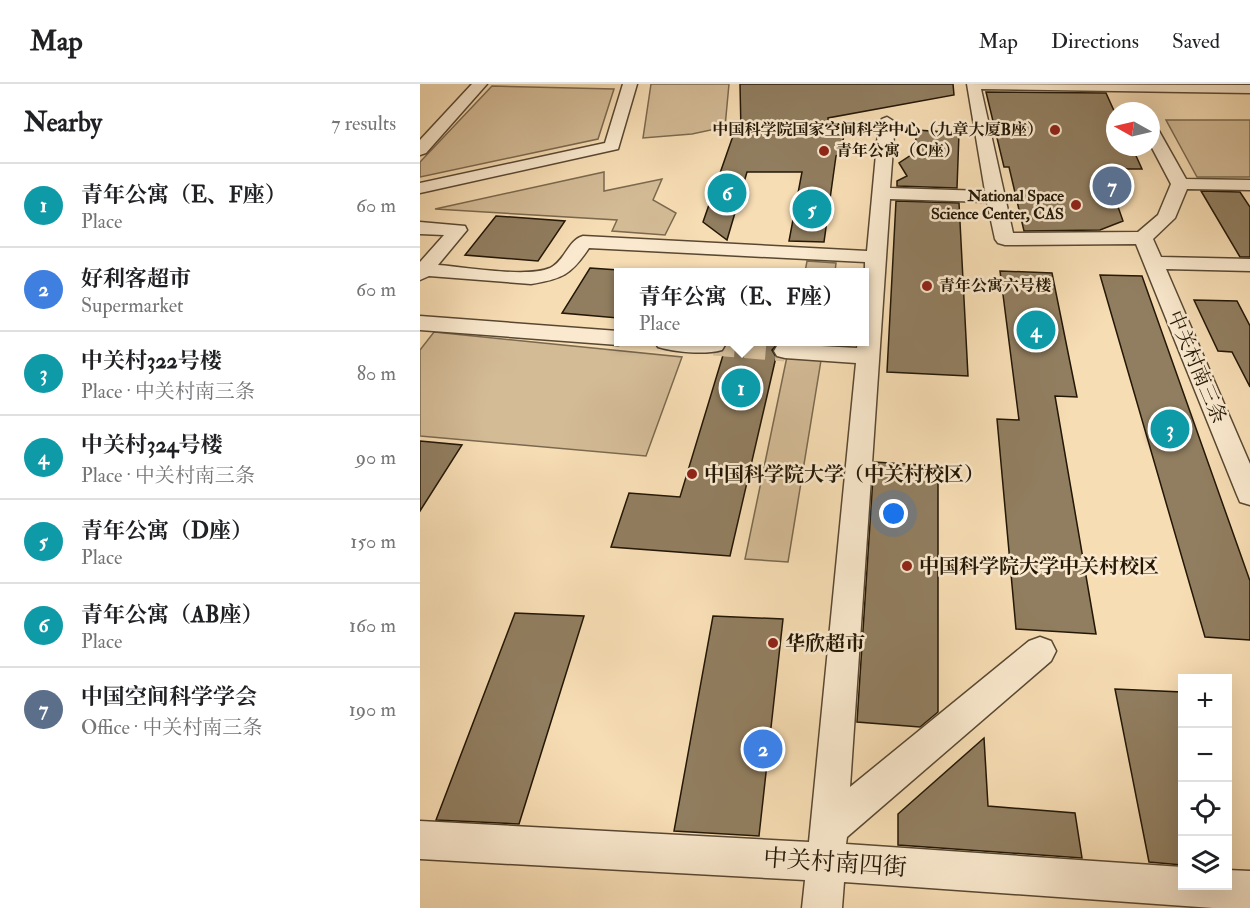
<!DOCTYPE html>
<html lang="en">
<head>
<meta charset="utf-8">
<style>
  body { margin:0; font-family:"IM FELL Double Pica","Noto Serif SC",serif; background:#f2f2f2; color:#202124 }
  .controls { position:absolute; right:18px; bottom:18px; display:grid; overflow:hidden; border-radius:0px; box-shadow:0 6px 24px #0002 }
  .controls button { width:54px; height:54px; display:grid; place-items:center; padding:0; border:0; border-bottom:2px solid #e0e0e0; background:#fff; color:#202124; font:30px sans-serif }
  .compass { position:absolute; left:686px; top:18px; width:54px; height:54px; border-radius:50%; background:#fff; box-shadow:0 6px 24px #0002; rotate:278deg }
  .you { position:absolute; left:474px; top:430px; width:21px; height:21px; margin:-15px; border:4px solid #fff; border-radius:50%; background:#1a73e8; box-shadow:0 0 0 9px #1a73e833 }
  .badge { display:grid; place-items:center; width:39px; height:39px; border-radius:50%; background:#7c3aed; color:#fff; font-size:20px; font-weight:700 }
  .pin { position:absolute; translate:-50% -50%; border:3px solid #fff; box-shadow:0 2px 6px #0006 }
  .popup { position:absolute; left:194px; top:184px; width:255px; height:78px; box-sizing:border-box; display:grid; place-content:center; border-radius:0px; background:#fff; filter:drop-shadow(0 2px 4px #0005); font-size:20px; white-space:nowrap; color:#757577 }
  .popup b { font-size:22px; color:#202124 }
  .popup::after { content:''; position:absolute; left:50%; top:100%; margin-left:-12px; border:12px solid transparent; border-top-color:#fff }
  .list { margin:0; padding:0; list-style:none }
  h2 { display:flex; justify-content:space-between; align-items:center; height:78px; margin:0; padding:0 24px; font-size:26px }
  h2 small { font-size:20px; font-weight:400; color:#757577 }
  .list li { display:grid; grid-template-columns:39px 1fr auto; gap:18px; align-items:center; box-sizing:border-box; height:84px; padding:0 24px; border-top:2px solid #e0e0e0 }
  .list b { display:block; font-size:22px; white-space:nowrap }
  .list p { margin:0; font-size:20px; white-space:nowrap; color:#757577 }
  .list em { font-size:20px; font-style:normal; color:#757577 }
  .icon { flex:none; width:33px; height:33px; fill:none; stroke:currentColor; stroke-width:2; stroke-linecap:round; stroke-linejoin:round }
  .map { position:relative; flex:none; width:830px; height:824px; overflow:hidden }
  header { display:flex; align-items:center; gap:36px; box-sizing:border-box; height:84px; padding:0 30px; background:#fff; border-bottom:2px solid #e0e0e0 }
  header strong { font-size:28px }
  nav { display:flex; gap:33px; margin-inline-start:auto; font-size:21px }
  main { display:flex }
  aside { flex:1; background:#fff }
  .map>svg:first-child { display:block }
  .green { fill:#d3bb96; stroke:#7b694e; stroke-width:1.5 }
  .building { fill:#917e60; stroke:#231706; stroke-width:1.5 }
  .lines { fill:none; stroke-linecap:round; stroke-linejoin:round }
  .minor-tunnel { stroke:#d7bf9a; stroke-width:21; stroke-dasharray:21 10; stroke-linecap:butt }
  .minor-casing { stroke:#584832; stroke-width:3 }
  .minor { fill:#fae9ce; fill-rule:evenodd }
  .poi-dot { fill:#8f2418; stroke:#fae9ce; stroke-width:2 }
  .labels { text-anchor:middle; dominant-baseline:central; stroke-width:5; stroke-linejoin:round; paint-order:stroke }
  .far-poi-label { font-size:16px; font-weight:bold; fill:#231706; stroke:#fae9ce; text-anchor:end }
  .street-label { font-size:20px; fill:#231706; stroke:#fae9ce }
  .poi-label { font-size:20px; font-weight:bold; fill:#231706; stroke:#fae9ce; text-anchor:start }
  .near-street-label { font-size:24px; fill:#231706; stroke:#fae9ce }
</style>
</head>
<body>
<header>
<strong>Map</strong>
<nav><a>Map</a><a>Directions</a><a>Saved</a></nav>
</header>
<main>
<aside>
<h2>Nearby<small>7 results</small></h2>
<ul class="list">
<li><span class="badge" style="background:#0f9aa8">1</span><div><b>青年公寓（E、F座）</b><p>Place</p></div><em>60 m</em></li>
<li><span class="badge" style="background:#3f7fe0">2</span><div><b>好利客超市</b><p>Supermarket</p></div><em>60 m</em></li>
<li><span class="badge" style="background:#0f9aa8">3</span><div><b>中关村322号楼</b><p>Place · 中关村南三条</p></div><em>80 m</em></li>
<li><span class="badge" style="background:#0f9aa8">4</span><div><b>中关村324号楼</b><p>Place · 中关村南三条</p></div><em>90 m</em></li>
<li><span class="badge" style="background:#0f9aa8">5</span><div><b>青年公寓（D座）</b><p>Place</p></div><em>150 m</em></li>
<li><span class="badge" style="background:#0f9aa8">6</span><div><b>青年公寓（AB座）</b><p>Place</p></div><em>160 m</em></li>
<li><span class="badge" style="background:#5c6f8a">7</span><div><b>中国空间科学学会</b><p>Office · 中关村南三条</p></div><em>190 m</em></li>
</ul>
</aside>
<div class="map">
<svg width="830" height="824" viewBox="0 0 830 824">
  <rect width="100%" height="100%" fill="#f7ddb4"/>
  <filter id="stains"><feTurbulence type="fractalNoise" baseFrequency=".00333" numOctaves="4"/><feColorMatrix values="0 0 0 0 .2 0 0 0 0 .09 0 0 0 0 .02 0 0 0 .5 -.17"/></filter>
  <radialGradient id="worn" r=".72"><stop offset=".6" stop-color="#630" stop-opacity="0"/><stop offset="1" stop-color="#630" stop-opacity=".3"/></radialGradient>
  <path class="green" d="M 231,0 L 309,0 L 305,43 L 272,50 L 223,54 Z
    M 72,2 L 194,5 L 178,55 L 0,93 L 0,78 Z
    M 746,36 L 830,36 L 830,93 L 777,93 Z
    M 184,88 L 184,107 L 242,95 L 233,116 L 256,129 L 245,151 L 192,147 L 197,136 L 15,125 Z
    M 387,177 L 416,179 L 415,188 L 385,188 Z
    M 14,248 L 262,273 L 226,372 L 0,352 L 0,266 Z
    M 370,258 L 404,258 L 368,478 L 325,475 Z"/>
  <path class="building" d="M 320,0 L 533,0 L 534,11 L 408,34 L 408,41 L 426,42 L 420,70 L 416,72 L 404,158 L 369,157 L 382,88 L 327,88 L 307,156 L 283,138 L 314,49 L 321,48 Z
    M 566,8 L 686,9 L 695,29 L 695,63 L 712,63 L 722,85 L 703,85 L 704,88 L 688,94 L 703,137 L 680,146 L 604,147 L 589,83 L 584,83 Z
    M 497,46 L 539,49 L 537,104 L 477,102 L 477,97 L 487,92 L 479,79 L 494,69 Z
    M 781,107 L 820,108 L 830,123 L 830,173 L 820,173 Z
    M 476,117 L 539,119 L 548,292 L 467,288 Z
    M 76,132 L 145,137 L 118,177 L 45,171 Z
    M 170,184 L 198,186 L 198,234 L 142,229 Z
    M 580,187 L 632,189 L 657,313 L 635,312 L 676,550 L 596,545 L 577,335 L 599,336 Z
    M 680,191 L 722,192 L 830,497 L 830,556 L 785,553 Z
    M 774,216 L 817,217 L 830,242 L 830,303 L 812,268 L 798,267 Z
    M 307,258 L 359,258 L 352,266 L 356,273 L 310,472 L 191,463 L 209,409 L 260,413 Z
    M 0,357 L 42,361 L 0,427 Z
    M 454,378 L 518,382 L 518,628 L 500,643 L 437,638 Z
    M 95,529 L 164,532 L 99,740 L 16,736 Z
    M 293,532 L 363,535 L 339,752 L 254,747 Z
    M 695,605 L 762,608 L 762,781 L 729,778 Z
    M 564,654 L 568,722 L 655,729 L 662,774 L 478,761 L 478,730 Z"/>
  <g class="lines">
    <path class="minor-tunnel" d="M 294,261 L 365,267"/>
    <defs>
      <path id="minor" d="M 52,0 L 67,0 L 6,69 L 0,71 L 0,56 Z
        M 203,0 L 217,0 L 198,65 L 0,109 L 0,99 L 185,59 Z
        M 547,0 L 830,1 L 830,9 L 561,5 L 593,149 L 718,148 L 738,131 L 751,100 L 731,62 L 731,42 L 739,47 L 766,95 L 830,96 L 830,106 L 767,105 L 755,134 L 733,155 L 741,173 L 830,175 L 830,187 L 746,185 L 830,380 L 830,421 L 820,418 L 817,411 L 716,160 L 585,161 L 578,159 L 575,155 L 567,118 L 470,115 L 430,703 L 609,557 L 620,553 L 631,557 L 636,567 L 631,577 L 427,753 L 426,760 L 762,783 L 762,802 L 808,802 L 808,786 L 830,787 L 830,824 L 793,824 L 424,798 L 422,824 L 382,824 L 385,796 L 0,775 L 0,737 L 389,758 L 436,279 L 365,274 L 357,272 L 354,267 L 357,262 L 365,260 L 437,264 L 438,258 L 444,258 L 445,178 L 169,164 C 151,191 142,195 111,200 L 9,192 L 0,196 L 0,178 L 24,151 L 0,150 L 0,138 L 45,142 L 47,146 L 18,181 C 45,183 107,194 130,184 C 145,177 148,156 163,152 L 447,167 L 459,38 L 462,35 L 467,33 L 475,38 L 470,104 L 565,107 Z
        M 0,232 L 198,247 L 198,258 L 207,258 L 198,261 L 0,246 Z
        M 235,258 L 303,258 L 305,261 L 302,266 C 284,271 256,268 238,263 Z"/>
    </defs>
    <use href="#minor" class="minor-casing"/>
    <use href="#minor" class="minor"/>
  </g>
  <g class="poi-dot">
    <circle cx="635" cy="46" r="6"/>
    <circle cx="404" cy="67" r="6"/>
    <circle cx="656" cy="121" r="6"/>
    <circle cx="507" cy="202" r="6"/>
    <circle cx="272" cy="390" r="6"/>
    <circle cx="487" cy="482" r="6"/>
    <circle cx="353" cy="559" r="6"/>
  </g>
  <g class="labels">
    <g class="far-poi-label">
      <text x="623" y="46">中国科学院国家空间科学中心（九章大厦B座）</text>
      <text x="416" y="67" text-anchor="start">青年公寓（C座）</text>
      <text x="644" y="112">National Space<tspan x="644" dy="18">Science Center, CAS</tspan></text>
      <text x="519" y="202" text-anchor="start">青年公寓六号楼</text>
    </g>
    <g class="street-label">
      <text transform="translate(777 283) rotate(67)">中关村南三条</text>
    </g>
    <g class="poi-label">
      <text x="284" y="390">中国科学院大学（中关村校区）</text>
      <text x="499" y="482">中国科学院大学中关村校区</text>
      <text x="365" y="559">华欣超市</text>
    </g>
    <g class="near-street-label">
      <text transform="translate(415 779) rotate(4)">中关村南四街</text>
    </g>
  </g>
  <rect width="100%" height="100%" filter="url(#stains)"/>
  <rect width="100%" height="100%" fill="url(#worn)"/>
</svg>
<div class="controls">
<button>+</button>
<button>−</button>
<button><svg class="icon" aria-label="locate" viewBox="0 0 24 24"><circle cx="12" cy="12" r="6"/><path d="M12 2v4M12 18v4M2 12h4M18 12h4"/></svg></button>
<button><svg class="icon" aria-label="layers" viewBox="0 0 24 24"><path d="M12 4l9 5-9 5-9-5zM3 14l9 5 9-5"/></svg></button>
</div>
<svg class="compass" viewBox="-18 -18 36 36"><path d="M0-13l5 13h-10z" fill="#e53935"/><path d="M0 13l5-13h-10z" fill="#757577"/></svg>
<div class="you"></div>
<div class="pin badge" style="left:321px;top:304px;background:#0f9aa8">1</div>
<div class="popup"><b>青年公寓（E、F座）</b>Place</div>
<div class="pin badge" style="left:343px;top:665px;background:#3f7fe0">2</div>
<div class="pin badge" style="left:750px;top:345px;background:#0f9aa8">3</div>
<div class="pin badge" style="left:616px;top:246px;background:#0f9aa8">4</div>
<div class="pin badge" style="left:392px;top:125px;background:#0f9aa8">5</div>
<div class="pin badge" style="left:307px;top:109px;background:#0f9aa8">6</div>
<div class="pin badge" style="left:692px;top:102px;background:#5c6f8a">7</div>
</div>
</main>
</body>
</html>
